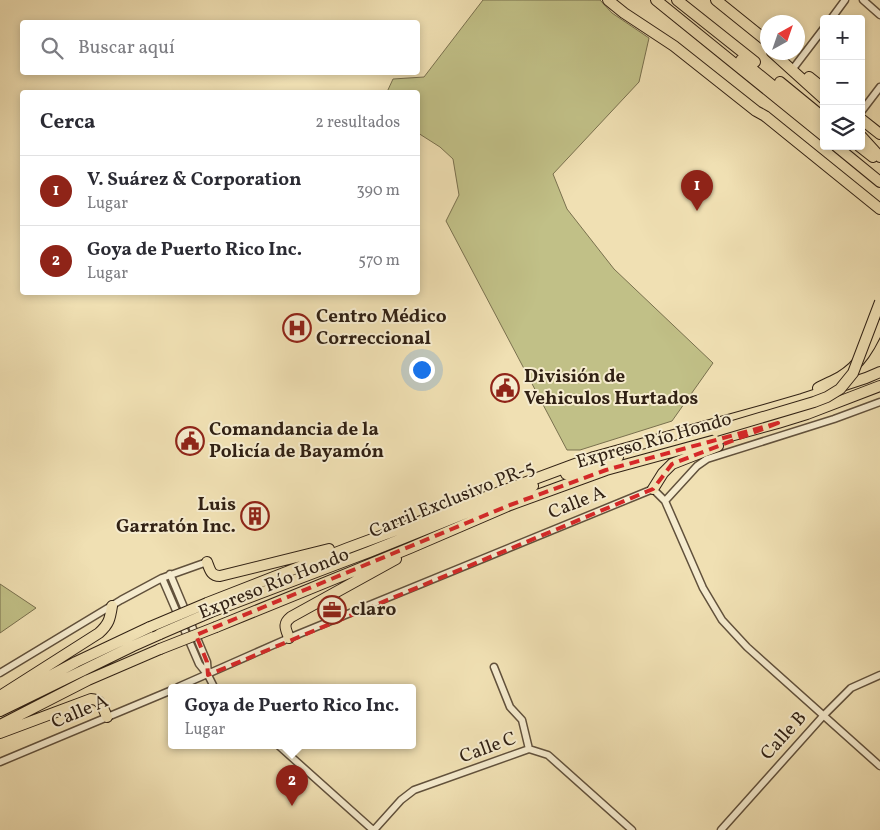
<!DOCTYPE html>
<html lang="es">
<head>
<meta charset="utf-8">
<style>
  body { margin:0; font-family:Vollkorn,serif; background:#f7f7f7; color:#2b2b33 }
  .controls { position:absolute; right:15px; top:15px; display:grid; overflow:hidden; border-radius:5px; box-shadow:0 2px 8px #0003 }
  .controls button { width:45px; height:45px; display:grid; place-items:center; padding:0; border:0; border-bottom:1px solid #e1e1e2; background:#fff; color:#2b2b33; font:25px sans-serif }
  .compass { position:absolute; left:760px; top:15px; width:45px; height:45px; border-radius:50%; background:#fff; box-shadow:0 2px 8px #0003; rotate:40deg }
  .you { position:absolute; left:421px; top:369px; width:18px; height:18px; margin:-12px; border:4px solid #fff; border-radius:50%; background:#1a73e8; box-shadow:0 0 0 8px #1a73e833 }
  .badge { display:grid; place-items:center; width:32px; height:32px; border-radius:50%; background:#8f2418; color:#fff; font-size:16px; font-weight:700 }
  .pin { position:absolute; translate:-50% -41px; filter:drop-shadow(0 1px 2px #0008) }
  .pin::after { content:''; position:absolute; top:26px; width:18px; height:15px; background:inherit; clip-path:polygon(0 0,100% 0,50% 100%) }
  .popup { position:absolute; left:168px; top:684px; width:248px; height:65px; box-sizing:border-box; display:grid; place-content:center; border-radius:5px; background:#fff; filter:drop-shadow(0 1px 4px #0005); font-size:16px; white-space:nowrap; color:#7c7c81 }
  .popup b { font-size:19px; color:#2b2b33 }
  .popup::after { content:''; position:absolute; left:50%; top:100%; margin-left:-10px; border:10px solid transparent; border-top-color:#fff }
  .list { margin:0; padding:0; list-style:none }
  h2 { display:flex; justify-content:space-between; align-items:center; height:65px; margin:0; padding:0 20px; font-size:21px }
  h2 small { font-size:16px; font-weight:400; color:#7c7c81 }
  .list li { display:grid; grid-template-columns:32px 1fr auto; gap:15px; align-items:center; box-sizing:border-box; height:70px; padding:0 20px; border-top:1px solid #e1e1e2 }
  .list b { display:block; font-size:19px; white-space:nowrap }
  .list p { margin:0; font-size:16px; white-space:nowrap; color:#7c7c81 }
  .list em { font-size:16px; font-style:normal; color:#7c7c81 }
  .icon { flex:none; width:28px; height:28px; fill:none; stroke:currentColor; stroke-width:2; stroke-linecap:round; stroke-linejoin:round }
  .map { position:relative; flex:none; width:880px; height:830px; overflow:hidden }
  .search { position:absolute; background:#fff; box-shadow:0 2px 8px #0003; left:20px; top:20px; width:400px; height:55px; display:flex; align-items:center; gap:12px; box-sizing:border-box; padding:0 18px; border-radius:5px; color:#7c7c81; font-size:19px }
  .panel { position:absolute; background:#fff; box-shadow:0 2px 8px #0003; left:20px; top:90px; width:400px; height:205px; border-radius:5px }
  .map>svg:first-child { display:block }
  .green { fill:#c1c087; stroke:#79704e }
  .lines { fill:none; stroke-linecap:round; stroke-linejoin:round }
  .minor-casing { stroke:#61513c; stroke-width:9 }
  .highway-casing { stroke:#312114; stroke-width:12 }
  .minor { stroke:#f5ebce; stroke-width:6 }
  .highway { stroke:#f0e0b3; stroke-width:10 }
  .highway-bridge-casing { stroke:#312114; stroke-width:12; stroke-linecap:butt }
  .highway-bridge { stroke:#f0e0b3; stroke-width:10 }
  .marked { fill:none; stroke:#d62828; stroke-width:4; stroke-dasharray:10 6; stroke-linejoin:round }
  .labels { text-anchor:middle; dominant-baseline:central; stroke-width:4; stroke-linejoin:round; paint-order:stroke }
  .poi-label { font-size:19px; font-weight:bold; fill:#312114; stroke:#f5ebce; text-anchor:start }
  .street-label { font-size:19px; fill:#312114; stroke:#f5ebce }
</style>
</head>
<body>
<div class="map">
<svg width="880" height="830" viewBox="0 0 880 830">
  <rect width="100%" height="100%" fill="#f0e0b3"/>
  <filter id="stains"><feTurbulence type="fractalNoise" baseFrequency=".004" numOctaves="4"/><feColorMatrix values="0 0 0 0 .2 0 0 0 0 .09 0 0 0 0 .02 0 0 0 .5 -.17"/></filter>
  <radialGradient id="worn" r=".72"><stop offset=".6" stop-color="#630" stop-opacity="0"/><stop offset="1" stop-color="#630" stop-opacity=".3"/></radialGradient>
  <path class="green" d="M 483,0 L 600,0 L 612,13 L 649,38 L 639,82 L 553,174 L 567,209 L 614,269 L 713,363 L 672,421 L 580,450 L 567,450 L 446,221 L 459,195 L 453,159 L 440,147 L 418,133 L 418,92 L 387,92 L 393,79 L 424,77 Z
    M 0,584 L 36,608 L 0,633 Z"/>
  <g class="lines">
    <defs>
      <path id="minor" d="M 863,0 L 880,15
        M 831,19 L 845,0
        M 795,66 L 824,28
        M 861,112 L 880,87
        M 665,501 L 697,466 L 707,459 L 834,419 L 880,402
        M 170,574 L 207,662 L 208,675
        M 162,578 L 199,664 L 208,675 L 214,687
        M 494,667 L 510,707 L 522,720 L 529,749
        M 0,673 L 121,600 L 162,578 L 207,562
        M 178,687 L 289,638 L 653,489 L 665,501 L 703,588 L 722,620 L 747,647 L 880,766
        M 278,745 L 373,830
        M 0,762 L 172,690
        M 374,830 L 401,800 L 414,790 L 529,749 L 548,755 L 632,830
        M 721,830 L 824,715 L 851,688 L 880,675"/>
      <path id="highway" d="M 608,0 L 624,13 L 674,46 L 756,111 L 765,116 L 880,209
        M 656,0 L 824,136
        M 677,0 L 755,62
        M 716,0 L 768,42
        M 772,52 L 824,99
        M 741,60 L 821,125
        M 809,77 L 824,89
        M 780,82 L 824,118
        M 861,119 L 880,134
        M 861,136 L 880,157
        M 836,146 L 880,182
        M 859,146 L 873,157
        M 818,388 C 825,384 833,381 840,377 C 860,365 871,346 880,325
        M 566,474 L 618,457
        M 653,489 L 663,473 L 672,464 L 718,446
        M 207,562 C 210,570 211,576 220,576 L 329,549
        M 207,603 L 348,548 L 594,457 L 764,410 L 802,399 L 866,378 L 880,372
        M 211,612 L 369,552 L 533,486
        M 216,627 L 410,548 L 510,505 L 606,470 L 778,423 L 807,414 L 880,386
        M 289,638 C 286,629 282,624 291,617 L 396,559
        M 0,696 L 99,633 C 109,624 110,619 112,606
        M 0,703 L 76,662 L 150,627
        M 0,711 L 133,646 L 160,634
        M 0,725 L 88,680 L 160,649
        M 0,733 L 91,699 C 101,699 103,708 107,717"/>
    </defs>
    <use href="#minor" class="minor-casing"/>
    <use href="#highway" class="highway-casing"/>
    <use href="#minor" class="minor"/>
    <use href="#highway" class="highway"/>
    <defs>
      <path id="highway-bridge" d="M 716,431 L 814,402 L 827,397 L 840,389 L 853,373 L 880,302
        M 150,627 L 207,603
        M 160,634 L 211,612
        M 160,649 L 216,627"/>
    </defs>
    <use href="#highway-bridge" class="highway-bridge-casing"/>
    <use href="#highway-bridge" class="highway-bridge"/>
  </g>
  <path class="marked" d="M 778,423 L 672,464 L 653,489 L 208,675 L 207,662 L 196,635 L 510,505 L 606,470 Z"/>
  <defs>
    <symbol id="hospital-ring" viewBox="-11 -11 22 22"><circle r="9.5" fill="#f5ebce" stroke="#8f2418" stroke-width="1.5"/><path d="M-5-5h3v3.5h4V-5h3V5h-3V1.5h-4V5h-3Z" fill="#8f2418"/></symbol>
    <symbol id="civic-ring" viewBox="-11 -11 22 22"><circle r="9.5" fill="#f5ebce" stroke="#8f2418" stroke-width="1.5"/><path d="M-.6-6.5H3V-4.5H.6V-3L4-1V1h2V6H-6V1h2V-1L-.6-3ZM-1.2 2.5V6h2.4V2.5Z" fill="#8f2418"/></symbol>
    <symbol id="building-ring" viewBox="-11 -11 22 22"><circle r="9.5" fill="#f5ebce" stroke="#8f2418" stroke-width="1.5"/><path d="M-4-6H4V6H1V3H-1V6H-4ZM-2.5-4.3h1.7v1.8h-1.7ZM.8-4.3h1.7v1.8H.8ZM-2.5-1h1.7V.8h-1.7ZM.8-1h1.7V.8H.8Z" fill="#8f2418"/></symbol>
    <symbol id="office-ring" viewBox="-11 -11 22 22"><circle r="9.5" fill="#f5ebce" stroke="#8f2418" stroke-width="1.5"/><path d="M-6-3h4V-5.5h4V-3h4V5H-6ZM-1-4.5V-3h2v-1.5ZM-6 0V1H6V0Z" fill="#8f2418"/></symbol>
  </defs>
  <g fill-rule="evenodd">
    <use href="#hospital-ring" x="281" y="312" width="32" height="32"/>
    <use href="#civic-ring" x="489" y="372" width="32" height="32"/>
    <use href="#civic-ring" x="174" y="425" width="32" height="32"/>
    <use href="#building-ring" x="239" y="500" width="32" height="32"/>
    <use href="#office-ring" x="316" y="594" width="32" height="32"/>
  </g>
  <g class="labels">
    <g class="poi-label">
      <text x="316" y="317">Centro Médico<tspan x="316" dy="22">Correccional</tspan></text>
      <text x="524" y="377">División de<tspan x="524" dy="22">Vehiculos Hurtados</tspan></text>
      <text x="209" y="430">Comandancia de la<tspan x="209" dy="22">Policía de Bayamón</tspan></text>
      <text x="236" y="505" text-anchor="end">Luis<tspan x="236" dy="22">Garratón Inc.</tspan></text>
      <text x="351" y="610">claro</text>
    </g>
    <g class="street-label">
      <text transform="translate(654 441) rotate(-16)">Expreso Río Hondo</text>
      <text transform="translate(452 500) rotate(-22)">Carril Exclusivo PR-5</text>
      <text transform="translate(577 503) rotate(-22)">Calle A</text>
      <text transform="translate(274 584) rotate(-22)">Expreso Río Hondo</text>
      <text transform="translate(80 712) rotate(-23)">Calle A</text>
      <text transform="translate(784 736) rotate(-48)">Calle B</text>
      <text transform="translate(488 748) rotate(-20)">Calle C</text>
    </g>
  </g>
  <rect width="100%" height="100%" filter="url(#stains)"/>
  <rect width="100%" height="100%" fill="url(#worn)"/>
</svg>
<div class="controls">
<button>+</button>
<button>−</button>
<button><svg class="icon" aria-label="layers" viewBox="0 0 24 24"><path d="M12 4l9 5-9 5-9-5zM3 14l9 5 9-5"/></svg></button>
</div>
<svg class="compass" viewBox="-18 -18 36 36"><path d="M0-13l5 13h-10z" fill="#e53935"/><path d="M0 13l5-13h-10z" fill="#7c7c81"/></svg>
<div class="you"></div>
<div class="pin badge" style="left:697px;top:211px">1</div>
<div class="pin badge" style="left:292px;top:806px">2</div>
<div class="popup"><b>Goya de Puerto Rico Inc.</b>Lugar</div>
<div class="search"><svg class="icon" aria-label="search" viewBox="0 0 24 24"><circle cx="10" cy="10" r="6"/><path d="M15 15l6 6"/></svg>Buscar aquí</div>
<section class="panel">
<h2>Cerca<small>2 resultados</small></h2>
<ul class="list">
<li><span class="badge">1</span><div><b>V. Suárez &amp; Corporation</b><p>Lugar</p></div><em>390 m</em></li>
<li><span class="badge">2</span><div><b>Goya de Puerto Rico Inc.</b><p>Lugar</p></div><em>570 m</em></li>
</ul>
</section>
</div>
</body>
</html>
